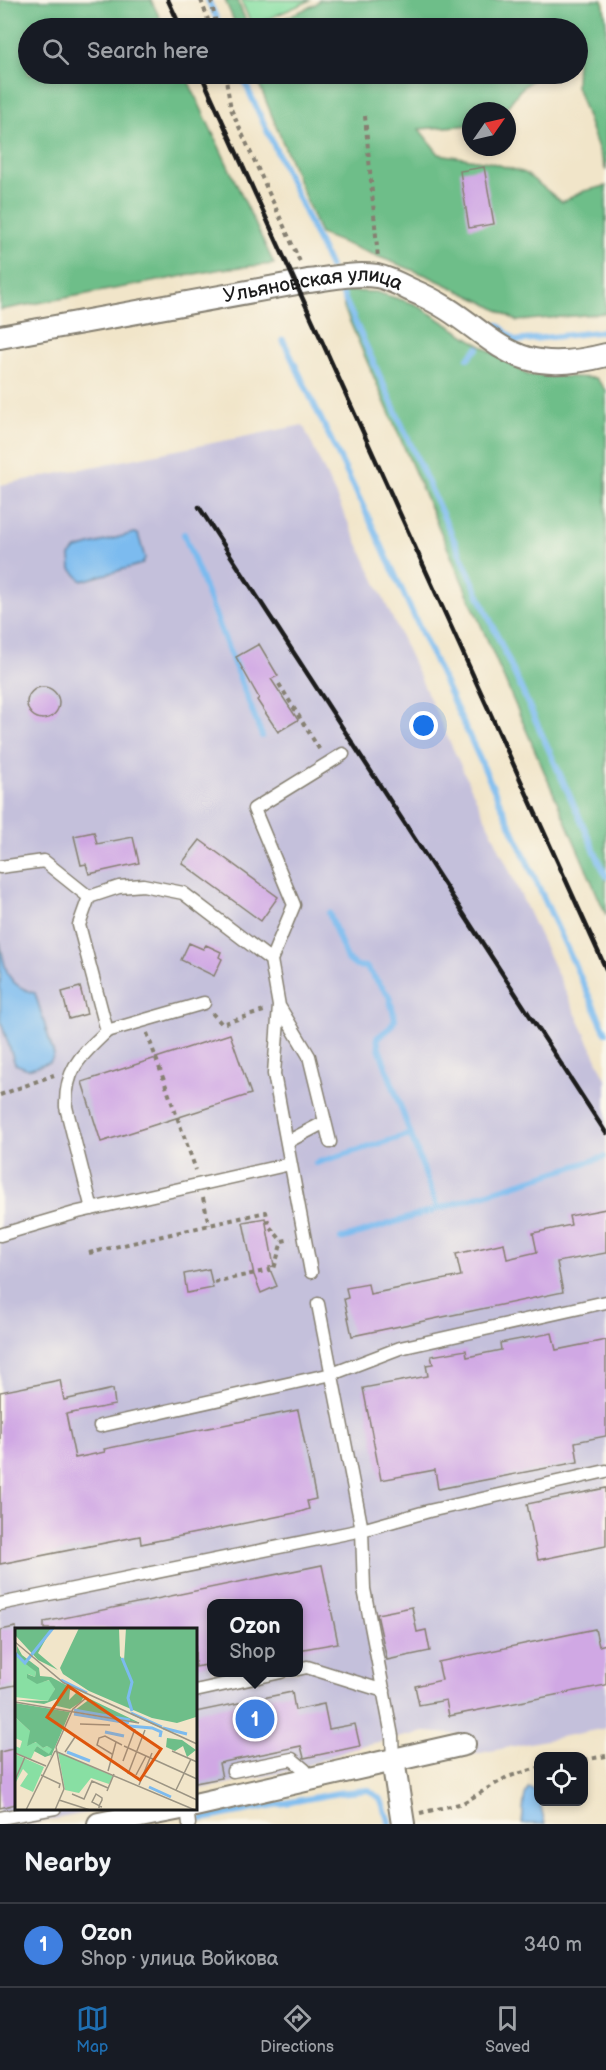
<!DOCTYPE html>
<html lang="en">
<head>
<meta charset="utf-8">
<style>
  body { margin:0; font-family:"Balsamiq Sans",sans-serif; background:#20242c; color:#f1f3f6 }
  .controls { position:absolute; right:18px; bottom:18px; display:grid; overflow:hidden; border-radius:12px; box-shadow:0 3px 9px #0003 }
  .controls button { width:54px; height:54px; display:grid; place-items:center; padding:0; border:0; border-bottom:2px solid #363941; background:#171b24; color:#f1f3f6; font:30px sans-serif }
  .compass { position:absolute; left:462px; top:102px; width:54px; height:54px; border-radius:50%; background:#171b24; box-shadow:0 3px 9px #0003; rotate:56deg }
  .you { position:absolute; left:424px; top:726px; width:21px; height:21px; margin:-15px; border:4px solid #fff; border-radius:50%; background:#1a73e8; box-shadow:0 0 0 9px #1a73e833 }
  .badge { display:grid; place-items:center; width:39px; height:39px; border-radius:50%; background:#1f6fb2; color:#fff; font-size:20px; font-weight:700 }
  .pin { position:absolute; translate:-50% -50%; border:3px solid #fff; box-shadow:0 2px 6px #0006 }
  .popup { position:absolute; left:207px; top:1599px; width:96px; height:78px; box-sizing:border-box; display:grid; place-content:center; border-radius:12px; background:#171b24; filter:drop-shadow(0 2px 4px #0005); font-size:20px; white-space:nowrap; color:#9ea1a6 }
  .popup b { font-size:22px; color:#f1f3f6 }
  .popup::after { content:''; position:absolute; left:50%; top:100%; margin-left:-12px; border:12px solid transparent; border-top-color:#171b24 }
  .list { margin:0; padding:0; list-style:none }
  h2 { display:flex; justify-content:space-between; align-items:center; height:78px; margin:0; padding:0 24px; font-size:26px }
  h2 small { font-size:20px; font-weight:400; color:#9ea1a6 }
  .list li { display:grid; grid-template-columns:39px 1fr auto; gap:18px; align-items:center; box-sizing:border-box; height:84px; padding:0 24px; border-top:2px solid #363941 }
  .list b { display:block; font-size:22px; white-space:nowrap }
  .list p { margin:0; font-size:20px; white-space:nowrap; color:#9ea1a6 }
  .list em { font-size:20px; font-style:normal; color:#9ea1a6 }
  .icon { flex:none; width:33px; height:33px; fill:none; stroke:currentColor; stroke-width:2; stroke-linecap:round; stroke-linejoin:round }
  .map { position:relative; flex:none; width:606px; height:1824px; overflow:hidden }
  .search { position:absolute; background:#171b24; box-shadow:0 3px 9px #0003; left:18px; right:18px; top:18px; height:66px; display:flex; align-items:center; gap:15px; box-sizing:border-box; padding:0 21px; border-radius:33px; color:#9ea1a6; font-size:22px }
  .sheet { height:162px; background:#171b24 }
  nav { display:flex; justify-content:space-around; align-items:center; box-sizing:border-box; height:84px; border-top:2px solid #363941; background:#171b24; font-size:16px; color:#9ea1a6 }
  nav a { display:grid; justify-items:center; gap:3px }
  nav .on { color:#1f6fb2 }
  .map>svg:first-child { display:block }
  .industrial { fill:#c4c0db; fill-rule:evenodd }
  .green { fill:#88dfa3; stroke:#527e60; stroke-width:1.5 }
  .forest { fill:#6ebe89; stroke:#456d52; stroke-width:1.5 }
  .water { fill:#7cbbef; stroke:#4c6c86; stroke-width:1.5 }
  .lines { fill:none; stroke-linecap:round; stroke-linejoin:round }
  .stream { stroke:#7cbbef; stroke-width:6 }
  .building { fill:#d0a8e4 }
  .service-casing { stroke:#868072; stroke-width:15 }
  .minor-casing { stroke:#868072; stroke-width:26 }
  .path { stroke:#868072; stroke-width:4; stroke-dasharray:4.5 4.5; stroke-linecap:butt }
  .service { stroke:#fff; stroke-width:12 }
  .minor { stroke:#fff; stroke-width:22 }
  .rail { stroke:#1c1c1c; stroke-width:4.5 }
  .labels { text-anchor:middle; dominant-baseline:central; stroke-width:4.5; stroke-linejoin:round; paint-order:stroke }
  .street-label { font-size:20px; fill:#1c1c1c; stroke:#fbf7ec }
  .inset-river { fill:none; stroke:#7cbbef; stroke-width:3 }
  .inset-road { fill:none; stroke:#9c9584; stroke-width:1.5 }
  .view { fill:#de560d; fill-opacity:0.15; stroke:#de560d; stroke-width:3 }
  .inset-edge { fill:none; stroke:#1c1c1c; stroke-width:3 }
</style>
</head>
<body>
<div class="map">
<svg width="606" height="1824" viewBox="0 0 606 1824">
  <rect width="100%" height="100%" fill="#fbf7ec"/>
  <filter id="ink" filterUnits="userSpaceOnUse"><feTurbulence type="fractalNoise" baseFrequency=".0167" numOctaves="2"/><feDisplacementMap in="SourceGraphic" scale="12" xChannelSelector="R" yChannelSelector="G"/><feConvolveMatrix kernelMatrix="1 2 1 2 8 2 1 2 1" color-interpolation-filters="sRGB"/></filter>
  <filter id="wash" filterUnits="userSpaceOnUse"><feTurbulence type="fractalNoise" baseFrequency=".008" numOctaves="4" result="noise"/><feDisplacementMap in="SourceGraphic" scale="24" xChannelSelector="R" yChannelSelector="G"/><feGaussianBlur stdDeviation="1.35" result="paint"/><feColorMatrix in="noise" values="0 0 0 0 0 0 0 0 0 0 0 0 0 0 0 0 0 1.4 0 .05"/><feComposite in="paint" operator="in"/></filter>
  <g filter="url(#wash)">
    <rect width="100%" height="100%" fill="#f1e5c9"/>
    <path class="industrial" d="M 303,425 L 606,1079 L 606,1728 L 470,1755 L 467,1735 L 425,1732 L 360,1746 L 294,1770 L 195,1790 L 195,1629 L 16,1629 L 16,1808 L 110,1808 L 29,1824 L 0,1824 L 0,485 ZM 212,1604 L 298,1604 L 298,1672 L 212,1672 Z"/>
    <path class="green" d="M 241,0 L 311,0 L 252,26 Z"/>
    <path class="forest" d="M 0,0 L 151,0 L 165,28 L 28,28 L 28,74 L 185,74 L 274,264 L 222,269 L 0,310 Z
      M 225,0 L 237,0 L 249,28 L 237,28 Z
      M 319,0 L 603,0 L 606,23 L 606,171 L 576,86 L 578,28 L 264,28 L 316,4 Z
      M 255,74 L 539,74 L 520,90 L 504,111 L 471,111 L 471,125 L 419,129 L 439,154 L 489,162 L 525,173 L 562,202 L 584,191 L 606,186 L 606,313 L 517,321 L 485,303 L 428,276 L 320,234 Z
      M 343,291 L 376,292 L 415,304 L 528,375 L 596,378 L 606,390 L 606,915 L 344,308 Z"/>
    <path class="water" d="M 134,533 L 138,534 L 145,558 L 142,564 L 82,581 L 71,569 L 70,556 L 76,549 Z
      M 0,942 C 5,969 6,986 35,993 L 54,1055 L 50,1062 L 28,1069 L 15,1064 L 0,1019 Z
      M 529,1787 L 538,1793 L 545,1824 L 522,1824 C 524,1812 522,1795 529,1787 Z"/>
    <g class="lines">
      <path class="stream" d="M 208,0 L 221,28
        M 241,74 L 330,267
        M 338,284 L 606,876
        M 490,330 L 498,325 L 515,341 L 606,331
        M 283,340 L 373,527 L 606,1033
        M 468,358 L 478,348
        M 184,534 L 262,736
        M 329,913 L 347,959 L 356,966 L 366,967 L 389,996 L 395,1019 L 390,1028 L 377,1038 L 379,1048 L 438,1209
        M 316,1163 L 411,1134
        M 341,1239 L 604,1157
        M 202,1819 L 338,1793 L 369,1790 L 381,1800 L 390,1824"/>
    </g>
    <g id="blocks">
      <path class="building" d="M 484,167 L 494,224 L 469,228 L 460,171 Z
        M 259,644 L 278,676 L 271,679 L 298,720 L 278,732 L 257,700 L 259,698 L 236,657 Z
        M27 703a16 16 0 1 1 32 0a16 16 0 1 1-32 0Z
        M 94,832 L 97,844 L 133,837 L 139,863 L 89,874 L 86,864 L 81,865 L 74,836 Z
        M 200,840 L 278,897 L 261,921 L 182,863 Z
        M 189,943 L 203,949 L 206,945 L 221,952 L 219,957 L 222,959 L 214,976 L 181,960 Z
        M 80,987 L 87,1014 L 69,1019 L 62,992 Z
        M 230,1034 L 251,1094 L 101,1142 L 82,1082 Z
        M 606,1209 L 606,1253 L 557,1262 L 563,1292 L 352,1336 L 344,1299 L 348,1298 L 346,1288 L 368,1284 L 370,1294 L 461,1276 L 456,1254 L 504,1243 L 507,1259 L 537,1252 L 533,1233 L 571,1225 L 569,1216 Z
        M 265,1218 L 274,1266 L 269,1267 L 277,1286 L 261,1293 L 254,1275 L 243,1222 Z
        M 209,1269 L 213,1288 L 187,1293 L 184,1274 Z
        M 552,1333 L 556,1350 L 606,1340 L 606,1436 L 575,1442 L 578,1462 L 438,1489 L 435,1470 L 381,1480 L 363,1388 L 428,1376 L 426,1365 L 433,1364 L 431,1356 L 466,1350 L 467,1357 L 501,1350 L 500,1343 Z
        M 60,1380 L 64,1400 L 113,1389 L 115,1405 L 66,1414 L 75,1458 L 105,1452 L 104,1449 L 298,1410 L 316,1499 L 307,1501 L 309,1509 L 300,1512 L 141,1544 L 140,1536 L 0,1564 L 0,1392 Z
        M 606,1488 L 606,1546 L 538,1560 L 527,1504 Z
        M 322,1565 L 338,1643 L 298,1650 L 298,1604 L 212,1604 L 212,1664 L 195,1667 L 195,1629 L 44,1629 L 44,1622 Z
        M 412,1607 L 417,1632 L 426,1630 L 430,1651 L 387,1660 L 377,1614 Z
        M 16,1627 L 16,1685 L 0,1688 L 0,1630 Z
        M 595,1629 L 599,1646 L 606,1644 L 606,1685 L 449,1716 L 446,1700 L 419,1705 L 415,1686 L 442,1680 L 438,1662 Z
        M 292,1692 L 295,1710 L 324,1704 L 329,1729 L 355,1724 L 360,1746 L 304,1758 L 301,1746 L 219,1763 L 222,1778 L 195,1783 L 195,1712 Z
        M 16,1748 L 16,1804 L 0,1808 L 0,1752 Z"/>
    </g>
  </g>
  <g filter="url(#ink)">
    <use href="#blocks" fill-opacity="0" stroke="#868072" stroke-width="1.5"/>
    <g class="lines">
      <defs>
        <path id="service" d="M 0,867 L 44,861 L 89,897
          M 271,960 L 294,905 L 254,809 L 343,754
          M 279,1006 L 309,1056 L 330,1142
          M 107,1031 L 204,1003
          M 287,1142 L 325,1122
          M 92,1209 L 66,1107 C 65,1068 81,1056 107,1031 L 79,925 L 89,897 L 119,887 L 143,885 L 183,893 L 271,960 L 279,1006 L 274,1074 L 311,1272
          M 0,1235 L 78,1212 L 290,1164
          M 318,1304 L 362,1530 L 364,1589 L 392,1736 L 393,1760
          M 100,1426 L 332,1374 L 400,1348 L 606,1302
          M 0,1604 L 362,1530 L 429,1511 L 606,1471
          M 298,1669 L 307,1667 L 384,1691
          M 195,1691 L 281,1672
          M 233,1771 L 292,1759 L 305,1770 L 309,1781
          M 187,1808 L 189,1824
          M 0,1818 L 55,1808"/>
        <g id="minor">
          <path id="s1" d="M 0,337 L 308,281 C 331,278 354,273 377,276 C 388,278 401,285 411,290 C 494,324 499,383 606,355"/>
          <path d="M 393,1760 L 403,1824"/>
          <path d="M 195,1805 L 464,1744"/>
          <path d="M 99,1824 L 181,1808"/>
        </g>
      </defs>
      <use href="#service" class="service-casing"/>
      <use href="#minor" class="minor-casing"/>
      <path class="path" d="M 201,0 L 211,28
        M 211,0 L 217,28
        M 225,74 L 231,109 L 301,264
        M 365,116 L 378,258
        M 279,684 L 321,752
        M 212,1013 L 222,1024 L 264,1011
        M 147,1033 L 196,1170
        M 0,1095 L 54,1075
        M 203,1198 L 209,1225
        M 89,1253 L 266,1212 L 269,1226 L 282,1241 L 291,1239
        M 214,1282 L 274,1269 L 282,1241
        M 584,1760 L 606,1756
        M 420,1813 L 463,1803 L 507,1777 L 538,1768"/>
      <use href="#service" class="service"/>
      <use href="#minor" class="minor"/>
      <path class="rail" d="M 168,0 L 181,28
        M 201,74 L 606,969
        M 199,507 L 606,1133"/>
    </g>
  </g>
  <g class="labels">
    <g class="street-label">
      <text stroke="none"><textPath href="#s1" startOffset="318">Ульяновская улица</textPath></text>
    </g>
  </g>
  <g transform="translate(15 1628)">
    <rect width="182" height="182" fill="#f1e5c9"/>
    <path d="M 0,24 L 21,44 L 20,49 L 13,46 L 15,49 L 27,54 L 35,52 L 40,61 L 34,73 L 0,69 ZM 0,89 L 15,103 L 16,111 L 12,117 L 22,114 L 28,120 L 32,118 L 38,121 L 35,127 L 22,118 L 16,131 L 0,125 L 0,118 L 5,120 L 7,113 L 0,110 ZM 43,124 L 98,148 L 94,156 L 76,150 L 64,165 L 50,162 ZM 0,126 L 29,139 L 18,164 L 5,158 L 13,146 L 8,141 L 0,156 Z" fill="#88dfa3"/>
    <path d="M 0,0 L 37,0 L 23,25 L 43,42 L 23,32 L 0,7 ZM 64,0 L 104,0 L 105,28 L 109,33 L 111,0 L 181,0 L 181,89 L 162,95 L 137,90 L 74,63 L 48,46 L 45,40 ZM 2,18 L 7,27 L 24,40 L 25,48 L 36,49 L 62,63 L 55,62 L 54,72 L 62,64 L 69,68 L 66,74 L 55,81 L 38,77 L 42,77 L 42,71 L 29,76 L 0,72 L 33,73 L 40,61 L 34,52 L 22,56 L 12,50 L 12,46 L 20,49 L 21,44 L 2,29 ZM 75,71 L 125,95 L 60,82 ZM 0,75 L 55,84 L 35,131 L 36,127 L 30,129 L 19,123 L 22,118 L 34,126 L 37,121 L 32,118 L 28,120 L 21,114 L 12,118 L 15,103 L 0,89 ZM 152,110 L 167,112 L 181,122 L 172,129 L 168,118 L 160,123 L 151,119 Z" fill="#6ebe89"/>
    <path class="inset-river" d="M 0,25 L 10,35 L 38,0M 107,30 L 117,54 L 113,70 L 117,83M 46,52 L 72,65M 59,82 L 115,92M 116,85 L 147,99M 59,86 L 114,95M 114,98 L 137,100 L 146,104 L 145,109M 148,100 L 172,106M 90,104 L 109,108M 52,124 L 75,133M 134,159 L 156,169"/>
    <path class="inset-road" d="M 0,14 L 49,55 L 182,116M 0,74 L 124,95M 65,96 L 95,97M 109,118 L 182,151M 40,123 L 180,182M 157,123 L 182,134M 50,124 L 60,109M 0,125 L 31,138M 97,126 L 82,117 L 84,110 L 90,108 L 107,117M 108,133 L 120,101M 93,143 L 101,114M 113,146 L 130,102M 26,147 L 45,156 L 44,160M 121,147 L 131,128M 128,147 L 182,172M 0,152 L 10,129M 124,157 L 137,125M 161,162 L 176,131M 92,163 L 99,146M 57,166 L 69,171 L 77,153 L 93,160M 44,172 L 75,182M 84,180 L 84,178 L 87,172 L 87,170 L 81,166 L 77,174 L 83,177 L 84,178 L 87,179M 11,182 L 40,123M 40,182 L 49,161 L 41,119 L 58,81 L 71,70"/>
    <path class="view" d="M 53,58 L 146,121 L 125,152 L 32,89 Z"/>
    <rect width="182" height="182" class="inset-edge"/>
  </g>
</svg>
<div class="controls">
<button><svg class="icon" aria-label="locate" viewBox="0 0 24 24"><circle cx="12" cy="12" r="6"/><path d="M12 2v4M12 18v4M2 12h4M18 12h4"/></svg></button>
</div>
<svg class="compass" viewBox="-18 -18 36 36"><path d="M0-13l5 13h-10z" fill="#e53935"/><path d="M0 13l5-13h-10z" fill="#9ea1a6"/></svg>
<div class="you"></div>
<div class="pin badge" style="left:255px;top:1719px;background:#3f7fe0">1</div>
<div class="popup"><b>Ozon</b>Shop</div>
<div class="search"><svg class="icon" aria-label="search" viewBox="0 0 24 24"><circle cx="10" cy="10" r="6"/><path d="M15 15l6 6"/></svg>Search here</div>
</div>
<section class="sheet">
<h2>Nearby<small></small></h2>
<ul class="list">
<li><span class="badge" style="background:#3f7fe0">1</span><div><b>Ozon</b><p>Shop · улица Войкова</p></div><em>340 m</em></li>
</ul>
</section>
<nav>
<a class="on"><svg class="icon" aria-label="map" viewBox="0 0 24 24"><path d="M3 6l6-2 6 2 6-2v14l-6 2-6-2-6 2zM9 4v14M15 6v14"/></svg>Map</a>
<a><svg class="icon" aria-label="directions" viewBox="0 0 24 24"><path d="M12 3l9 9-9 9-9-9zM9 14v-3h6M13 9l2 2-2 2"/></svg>Directions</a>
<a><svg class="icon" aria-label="saved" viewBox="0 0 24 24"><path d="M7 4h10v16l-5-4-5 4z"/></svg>Saved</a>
</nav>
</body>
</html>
